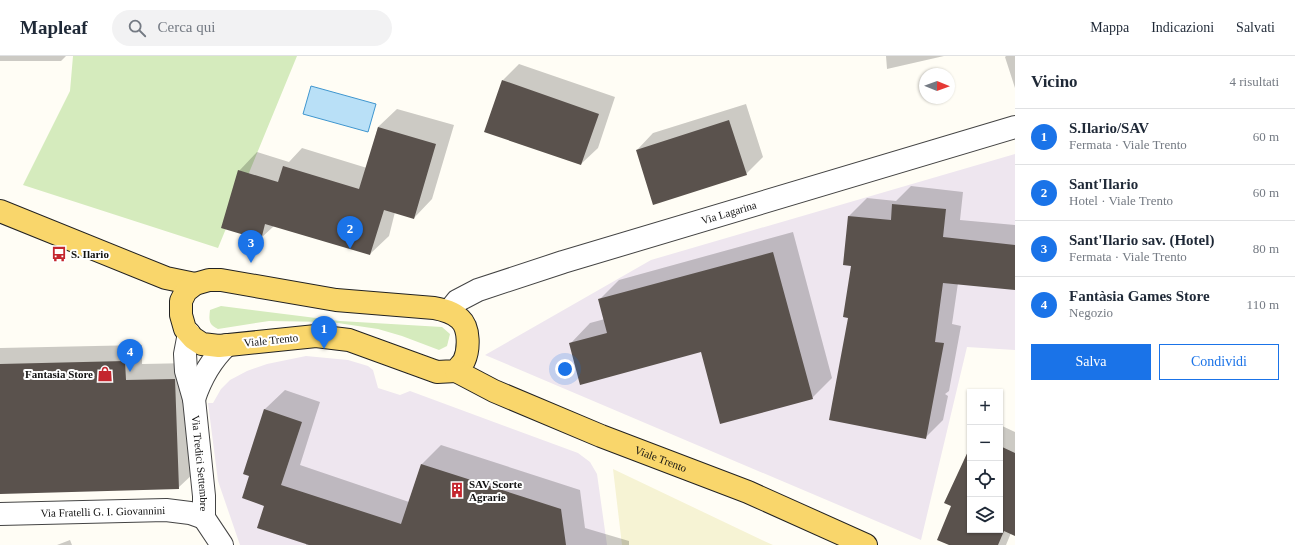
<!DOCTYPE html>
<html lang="it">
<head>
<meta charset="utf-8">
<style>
  body { margin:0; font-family:Georgia,serif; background:#f2f2f3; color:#1f2937 }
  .controls { position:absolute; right:12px; bottom:12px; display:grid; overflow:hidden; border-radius:0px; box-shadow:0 1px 3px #0004 }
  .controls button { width:36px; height:36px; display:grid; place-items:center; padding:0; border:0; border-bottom:1px solid #e0e1e3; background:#fff; color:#1f2937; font:20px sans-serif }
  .compass { position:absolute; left:919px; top:12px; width:36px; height:36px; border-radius:50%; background:#fff; box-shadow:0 1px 3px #0004; rotate:91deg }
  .you { position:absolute; left:565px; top:313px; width:14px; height:14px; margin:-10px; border:3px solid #fff; border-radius:50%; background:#1a73e8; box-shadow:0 0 0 6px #1a73e833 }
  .badge { display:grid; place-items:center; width:26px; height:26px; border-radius:50%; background:#1a73e8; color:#fff; font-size:13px; font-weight:700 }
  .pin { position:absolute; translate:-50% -33px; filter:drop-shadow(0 1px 2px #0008) }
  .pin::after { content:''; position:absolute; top:21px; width:14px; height:12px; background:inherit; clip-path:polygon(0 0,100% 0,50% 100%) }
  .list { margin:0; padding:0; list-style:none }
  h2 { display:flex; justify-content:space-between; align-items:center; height:52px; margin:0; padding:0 16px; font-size:17px }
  h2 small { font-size:13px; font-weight:400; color:#747a83 }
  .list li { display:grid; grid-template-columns:26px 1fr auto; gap:12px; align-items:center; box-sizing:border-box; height:56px; padding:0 16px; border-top:1px solid #e0e1e3 }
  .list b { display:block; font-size:15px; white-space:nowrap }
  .list p { margin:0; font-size:13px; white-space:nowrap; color:#747a83 }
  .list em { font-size:13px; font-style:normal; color:#747a83 }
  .actions { display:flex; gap:8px; padding:12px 16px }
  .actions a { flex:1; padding:9px 0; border:1px solid #1a73e8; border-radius:0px; text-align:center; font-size:14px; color:#1a73e8 }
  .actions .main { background:#1a73e8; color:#fff }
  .icon { flex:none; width:22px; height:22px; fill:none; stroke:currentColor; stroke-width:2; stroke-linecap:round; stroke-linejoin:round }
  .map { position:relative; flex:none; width:1015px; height:489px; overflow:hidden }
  header { display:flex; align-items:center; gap:24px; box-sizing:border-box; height:56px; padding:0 20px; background:#fff; border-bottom:1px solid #e0e1e3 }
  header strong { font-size:19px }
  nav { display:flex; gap:22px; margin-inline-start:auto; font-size:14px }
  .search { width:280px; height:36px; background:#f2f2f3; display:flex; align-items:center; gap:10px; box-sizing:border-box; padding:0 14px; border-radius:22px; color:#747a83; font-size:15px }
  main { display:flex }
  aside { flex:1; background:#fff }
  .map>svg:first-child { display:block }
  .industrial { fill:#eee6ef }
  .farmland { fill:#f6f3d4 }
  .green { fill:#d5ebbd }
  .water { fill:#b9e0f7; stroke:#3f96cf }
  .shadow { fill:#0003 }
  .building { fill:#5a524d }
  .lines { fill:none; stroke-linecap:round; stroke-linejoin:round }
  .street-casing { stroke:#444; stroke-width:24 }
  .primary-casing { stroke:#222; stroke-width:24 }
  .street { stroke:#fff; stroke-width:22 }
  .primary { stroke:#f9d66b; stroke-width:22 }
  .labels { text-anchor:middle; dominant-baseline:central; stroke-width:4; stroke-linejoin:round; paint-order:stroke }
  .street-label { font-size:11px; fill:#111; stroke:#fff }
  .poi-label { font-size:11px; font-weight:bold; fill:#111; stroke:#fff; text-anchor:start }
</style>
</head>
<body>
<header>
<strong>Mapleaf</strong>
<div class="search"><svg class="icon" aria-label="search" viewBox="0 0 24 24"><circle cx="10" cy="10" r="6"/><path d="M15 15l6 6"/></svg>Cerca qui</div>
<nav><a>Mappa</a><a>Indicazioni</a><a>Salvati</a></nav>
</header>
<main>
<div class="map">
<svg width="1015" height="489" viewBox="0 0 1015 489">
  <rect width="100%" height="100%" fill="#fffdf5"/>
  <path class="industrial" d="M 1015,98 L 1015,294 L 967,291 L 921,484 L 485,299 L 651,204 Z
    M 306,300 L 348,304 L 368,310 L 373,314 L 378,332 L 400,339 L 410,335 L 578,397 L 590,406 L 597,418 L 607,489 L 240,489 L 218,425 L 208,347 L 213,347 L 221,333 L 230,324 L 247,315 L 267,308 Z"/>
  <path class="farmland" d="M 613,413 L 764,485 L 773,489 L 622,489 Z"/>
  <path class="green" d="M 73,0 L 297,0 L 218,192 L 23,129 L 70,35 Z
    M 221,250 L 340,265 L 442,271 L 450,278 L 447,290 L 439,294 L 402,280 L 378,273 L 331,266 L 269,265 L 218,273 C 208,269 209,263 210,254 Z"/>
  <path class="water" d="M 311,30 L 376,48 L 368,76 L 303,58 Z"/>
  <path class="shadow" d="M 0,0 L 66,0 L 61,5 L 0,5 Z
    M 886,0 L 944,0 L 887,13 Z
    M 1006,0 L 1015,0 L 1015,32 L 1005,1 Z
    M 519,8 L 615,41 L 598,92 L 581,108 L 503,24 Z
    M 746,48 L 763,101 L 746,118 L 637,94 L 653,77 Z
    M 397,53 L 454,69 L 432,143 L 414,162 L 395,156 L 389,180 L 370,198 L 274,170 L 261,182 L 239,115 L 257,96 L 289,106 L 302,92 L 367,112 L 378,71 Z
    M 911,130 L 963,136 L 960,164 L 1015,169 L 1015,233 L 958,227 L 952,268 L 961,270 L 949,335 L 945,338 L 948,340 L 943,364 L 925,382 L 849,261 L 852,209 L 849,160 L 867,142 L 896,145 Z
    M 793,176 L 832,322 L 812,342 L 701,295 L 570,288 L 590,267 L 605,263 L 599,244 L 619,224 Z
    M 142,289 L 142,308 L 192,307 L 195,416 L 178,432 L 0,437 L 0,292 Z
    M 285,334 L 320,346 L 300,409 L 409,446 L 422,408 L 441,389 L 580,434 L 585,472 L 629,485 L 629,489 L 306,489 L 306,487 L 265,449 L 250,419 L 244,418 L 265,353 Z
    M 1000,369 L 1015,376 L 1015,475 L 1011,477 L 1006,489 L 951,489 L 952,450 L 970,394 L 970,474 L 1000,474 Z
    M 70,484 L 72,489 L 57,489 Z"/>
  <path class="building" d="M 502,24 L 599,58 L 581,109 L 484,76 Z
    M 729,64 L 747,119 L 653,149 L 636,94 Z
    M 378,71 L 436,88 L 414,163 L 384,154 L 370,199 L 265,168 L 261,184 L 221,172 L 238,114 L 278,126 L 283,110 L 359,133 Z
    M 892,148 L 946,153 L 943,181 L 1015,189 L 1015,234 L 943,227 L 935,286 L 944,287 L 926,383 L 829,364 L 848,262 L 843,261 L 851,210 L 843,209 L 848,160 L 891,164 Z
    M 773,196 L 813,343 L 720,368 L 701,296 L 580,329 L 569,287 L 607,277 L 598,243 Z
    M 125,305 L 126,324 L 175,323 L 179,433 L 0,438 L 0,308 Z
    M 264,353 L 302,366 L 281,429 L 401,468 L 421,408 L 561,453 L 566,489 L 309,489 L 257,472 L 264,450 L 242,442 L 249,420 L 243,418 Z
    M 1000,390 L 1015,397 L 1015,480 L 1004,475 L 998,489 L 949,489 L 937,484 L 951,450 L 944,447 L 970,391 L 970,474 L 1000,474 Z"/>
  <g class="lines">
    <defs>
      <g id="street">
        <path id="s1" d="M 449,255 L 457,245 L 478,234 L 563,206 L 1015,71"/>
        <path id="s2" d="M 189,277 L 185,298 L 186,315 L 194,343 L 204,440 L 204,462 L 222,489"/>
        <path d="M 194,343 C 201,322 210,305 227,289"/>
        <path id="s3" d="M 0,458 L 166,454 L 190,457 L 204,462"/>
      </g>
      <g id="primary">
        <path d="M 0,155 L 166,222 L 195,228"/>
        <path d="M 209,224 L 221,224 L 336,244 L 434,252 C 444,254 453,256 460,263 C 470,272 469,294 464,305 C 462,308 458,312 456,315 L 437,316 L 349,284 L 316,280 L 219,290 L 202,288 L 193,282 L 185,273 L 181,259 L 181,245 L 186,235 L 195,228 Z"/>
        <path id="s4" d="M 456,315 L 494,335 L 601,380 L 748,436 L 866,489"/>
      </g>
    </defs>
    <use href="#street" class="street-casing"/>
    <use href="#primary" class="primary-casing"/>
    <use href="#street" class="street"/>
    <use href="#primary" class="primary"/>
  </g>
  <defs>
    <symbol id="bus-bare" viewBox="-9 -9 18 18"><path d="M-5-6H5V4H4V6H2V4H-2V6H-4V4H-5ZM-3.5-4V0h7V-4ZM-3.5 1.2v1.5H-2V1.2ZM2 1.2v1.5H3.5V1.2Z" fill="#c4262e" stroke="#fff" stroke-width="2.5" paint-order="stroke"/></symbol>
    <symbol id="shop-bare" viewBox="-9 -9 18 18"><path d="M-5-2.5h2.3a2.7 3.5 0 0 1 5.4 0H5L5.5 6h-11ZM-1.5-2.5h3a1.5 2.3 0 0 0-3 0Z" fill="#c4262e" stroke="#fff" stroke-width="2.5" paint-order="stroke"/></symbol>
    <symbol id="building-bare" viewBox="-9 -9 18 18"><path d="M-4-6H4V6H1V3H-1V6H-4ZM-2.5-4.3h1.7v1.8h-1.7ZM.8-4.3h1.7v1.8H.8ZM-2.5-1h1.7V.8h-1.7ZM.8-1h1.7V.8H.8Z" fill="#c4262e" stroke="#fff" stroke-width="2.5" paint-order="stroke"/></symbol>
  </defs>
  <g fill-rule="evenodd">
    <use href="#bus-bare" x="48" y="187" width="22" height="22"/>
    <use href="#shop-bare" x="94" y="307" width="22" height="22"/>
    <use href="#building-bare" x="446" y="423" width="22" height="22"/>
  </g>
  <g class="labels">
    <g class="street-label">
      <text stroke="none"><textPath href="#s1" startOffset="299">Via Lagarina</textPath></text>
      <text transform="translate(271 284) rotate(-6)">Viale Trento</text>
      <text stroke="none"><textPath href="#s4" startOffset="223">Viale Trento</textPath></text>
      <text stroke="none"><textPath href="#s2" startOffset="132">Via Tredici Settembre</textPath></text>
      <text stroke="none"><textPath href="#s3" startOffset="103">Via Fratelli G. I. Giovannini</textPath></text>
    </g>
    <g class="poi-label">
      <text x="71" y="198">S. Ilario</text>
      <text x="93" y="318" text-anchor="end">Fantasia Store</text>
      <text x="469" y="428">SAV Scorte<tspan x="469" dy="13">Agrarie</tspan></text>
    </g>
  </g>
</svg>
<div class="controls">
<button>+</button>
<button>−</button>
<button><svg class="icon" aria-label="locate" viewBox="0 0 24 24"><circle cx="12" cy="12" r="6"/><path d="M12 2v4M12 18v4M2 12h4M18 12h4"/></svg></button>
<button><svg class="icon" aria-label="layers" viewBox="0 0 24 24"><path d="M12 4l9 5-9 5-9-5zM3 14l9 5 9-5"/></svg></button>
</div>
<svg class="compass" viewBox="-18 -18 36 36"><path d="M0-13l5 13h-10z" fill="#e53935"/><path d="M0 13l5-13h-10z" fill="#747a83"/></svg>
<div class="you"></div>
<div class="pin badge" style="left:324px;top:293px">1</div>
<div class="pin badge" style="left:350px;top:193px">2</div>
<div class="pin badge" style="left:251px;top:207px">3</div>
<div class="pin badge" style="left:130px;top:316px">4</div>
</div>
<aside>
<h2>Vicino<small>4 risultati</small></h2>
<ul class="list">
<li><span class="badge">1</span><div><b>S.Ilario/SAV</b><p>Fermata · Viale Trento</p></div><em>60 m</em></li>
<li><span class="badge">2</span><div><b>Sant'Ilario</b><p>Hotel · Viale Trento</p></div><em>60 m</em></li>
<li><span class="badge">3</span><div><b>Sant'Ilario sav. (Hotel)</b><p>Fermata · Viale Trento</p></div><em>80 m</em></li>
<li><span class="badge">4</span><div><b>Fantàsia Games Store</b><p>Negozio</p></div><em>110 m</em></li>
</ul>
<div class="actions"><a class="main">Salva</a><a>Condividi</a></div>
</aside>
</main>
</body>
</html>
